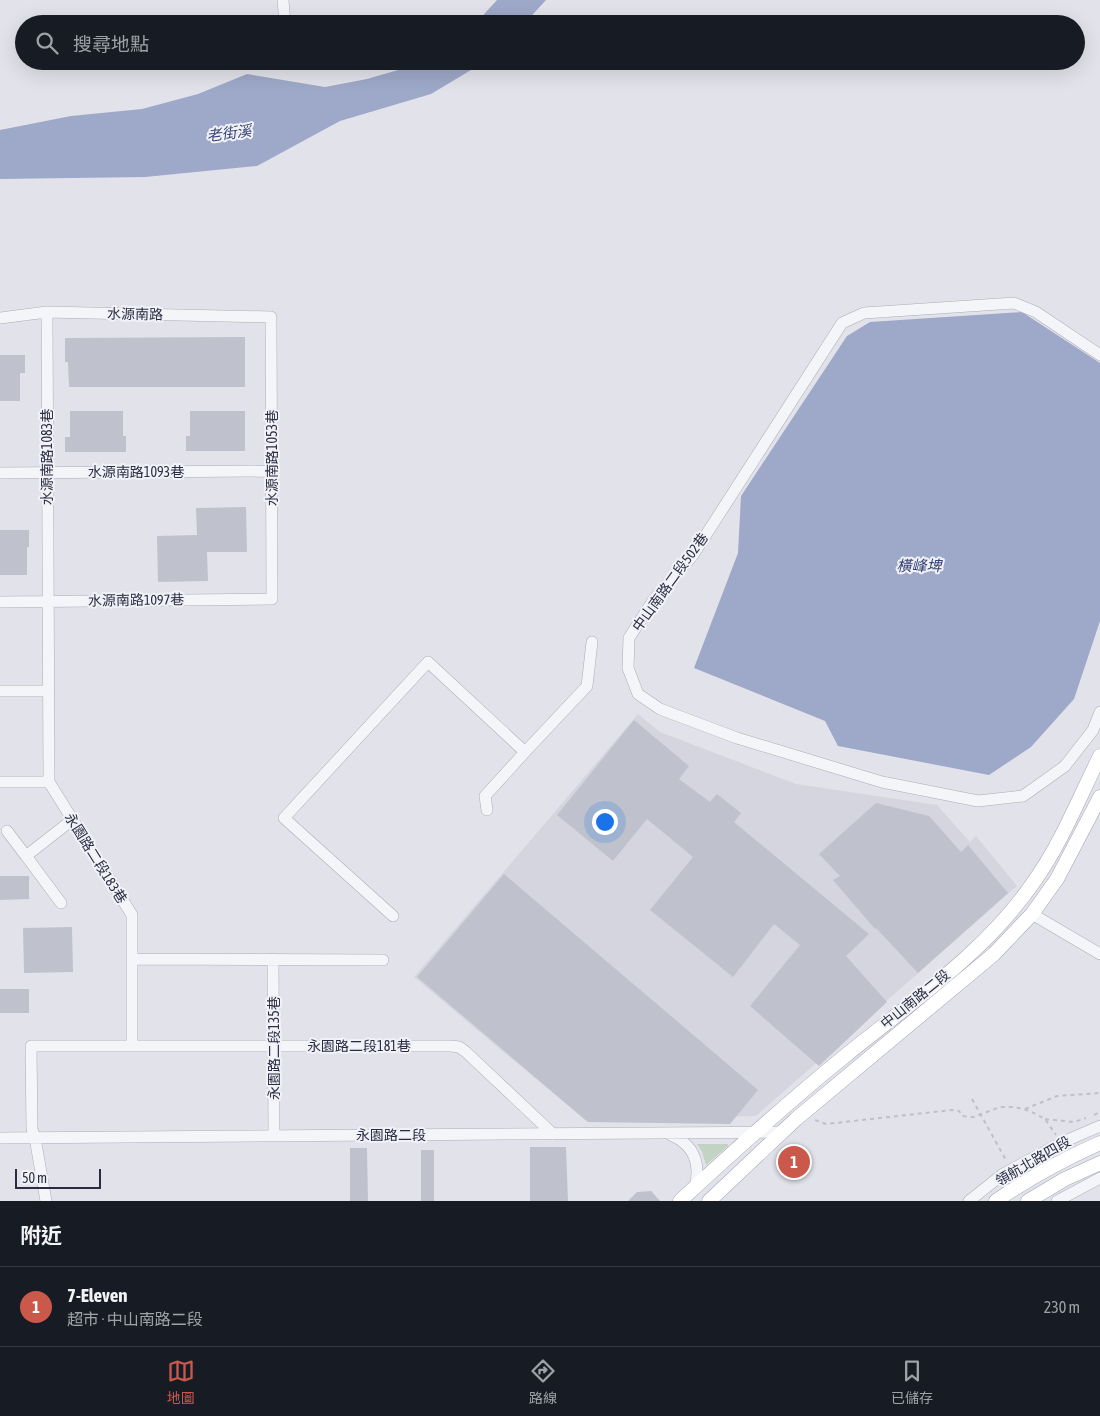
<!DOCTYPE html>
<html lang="zh-TW">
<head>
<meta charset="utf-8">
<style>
  body { margin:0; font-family:"Asap Condensed","Noto Sans TC",sans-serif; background:#20242c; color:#f1f3f6 }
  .scale { position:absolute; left:15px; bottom:12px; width:86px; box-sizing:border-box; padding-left:5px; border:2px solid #2a2d41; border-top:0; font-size:14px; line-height:18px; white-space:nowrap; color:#2a2d41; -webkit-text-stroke:4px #f1f2f7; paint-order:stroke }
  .you { position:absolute; left:604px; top:821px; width:18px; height:18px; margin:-12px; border:4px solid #fff; border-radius:50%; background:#1a73e8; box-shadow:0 0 0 8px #1a73e833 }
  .badge { display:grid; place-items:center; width:32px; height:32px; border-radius:50%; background:#ca584b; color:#fff; font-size:16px; font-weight:700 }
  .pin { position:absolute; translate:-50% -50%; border:2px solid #fff; box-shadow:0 1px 5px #0006 }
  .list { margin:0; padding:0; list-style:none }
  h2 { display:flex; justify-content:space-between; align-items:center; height:65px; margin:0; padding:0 20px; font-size:21px }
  h2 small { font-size:16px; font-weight:400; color:#9ea1a6 }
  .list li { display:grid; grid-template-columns:32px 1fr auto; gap:15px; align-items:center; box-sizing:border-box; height:80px; padding:0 20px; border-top:1px solid #363941 }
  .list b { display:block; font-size:19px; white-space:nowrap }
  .list p { margin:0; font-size:16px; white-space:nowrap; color:#9ea1a6 }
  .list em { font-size:16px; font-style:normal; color:#9ea1a6 }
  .icon { flex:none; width:28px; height:28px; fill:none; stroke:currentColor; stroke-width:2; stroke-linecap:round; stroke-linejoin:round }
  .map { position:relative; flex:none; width:1100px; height:1201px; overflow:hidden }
  .search { position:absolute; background:#171b24; box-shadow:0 5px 20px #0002; left:15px; right:15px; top:15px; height:55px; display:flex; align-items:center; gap:12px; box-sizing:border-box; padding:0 18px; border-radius:28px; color:#9ea1a6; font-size:19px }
  .sheet { height:145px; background:#171b24 }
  nav { display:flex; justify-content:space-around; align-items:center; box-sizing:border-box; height:70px; border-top:1px solid #363941; background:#171b24; font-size:14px; color:#9ea1a6 }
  nav a { display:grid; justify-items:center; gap:2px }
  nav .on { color:#ca584b }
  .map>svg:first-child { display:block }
  .built { fill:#d4d5df }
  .green { fill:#c3d3c3 }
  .water { fill:#9ea8c8 }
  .building { fill:#bfc1cc }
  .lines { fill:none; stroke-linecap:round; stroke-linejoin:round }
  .minor-casing { stroke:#abacb7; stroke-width:12 }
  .major-casing { stroke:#a1a4b5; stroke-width:15 }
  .path { stroke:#bfc1c8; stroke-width:2; stroke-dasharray:4 4; stroke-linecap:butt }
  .minor { stroke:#f4f5f8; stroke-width:11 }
  .major { stroke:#fff; stroke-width:14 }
  .labels { text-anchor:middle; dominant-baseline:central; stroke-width:4; stroke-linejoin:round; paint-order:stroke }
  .street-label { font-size:14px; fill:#2a2d41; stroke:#f1f2f7 }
  .water-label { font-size:15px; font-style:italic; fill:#364274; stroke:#f1f2f7 }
</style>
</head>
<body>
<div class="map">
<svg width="1100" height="1201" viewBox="0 0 1100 1201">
  <rect width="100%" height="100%" fill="#e2e3ea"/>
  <path class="built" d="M 638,714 L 660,732 L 796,784 L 937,805 L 970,842 L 976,836 L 1017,886 L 756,1116 L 585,1120 L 414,977 Z"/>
  <path class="green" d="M 697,1144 L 728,1144 L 728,1146 L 706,1165 L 702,1152 Z"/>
  <path class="water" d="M 497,0 L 546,0 L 524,24 L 475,24 Z
    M 421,61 L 486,61 L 431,94 L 340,121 L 257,166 L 145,177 L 0,179 L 0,130 L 71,116 L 142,109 L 198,94 L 247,74 L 325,87 L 367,79 L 412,66 Z
    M 1022,312 L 1100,363 L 1100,621 L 1074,699 L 1031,747 L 989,775 L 838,746 L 825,721 L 694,668 L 738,553 L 741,496 L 847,336 L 870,322 Z"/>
  <path class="building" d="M 245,337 L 245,387 L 69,387 L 68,362 L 65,362 L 65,338 Z
    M 0,355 L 25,355 L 25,373 L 20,373 L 20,401 L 0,401 Z
    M 70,411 L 123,411 L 123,436 L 126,436 L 126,452 L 65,452 L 65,437 L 70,437 Z
    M 190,411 L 245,411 L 245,451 L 186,451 L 186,436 L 190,436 Z
    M 246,507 L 247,552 L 207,552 L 208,581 L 158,582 L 157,536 L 197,535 L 196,508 Z
    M 0,530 L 29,530 L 29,547 L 27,547 L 27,575 L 0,575 Z
    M 634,720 L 689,766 L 679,779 L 710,802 L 717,794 L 741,813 L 734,822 L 869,934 L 846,956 L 887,1002 L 819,1066 L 750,1006 L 800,945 L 774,924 L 733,977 L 650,910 L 693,857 L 647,819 L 613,861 L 557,815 Z
    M 876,803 L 929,816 L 961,852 L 968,845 L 1008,893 L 918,973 L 876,928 L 875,929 L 833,880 L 840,876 L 819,854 Z
    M 504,874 L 758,1090 L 730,1124 L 588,1122 L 417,977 Z
    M 0,876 L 29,876 L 29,899 L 0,900 Z
    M 72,927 L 73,972 L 24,973 L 23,928 Z
    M 0,989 L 29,989 L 29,1013 L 0,1013 Z
    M 530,1147 L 566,1147 L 568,1201 L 530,1201 Z
    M 350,1148 L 367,1148 L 368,1201 L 350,1201 Z
    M 421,1150 L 434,1150 L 434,1201 L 421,1201 Z
    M 651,1191 L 660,1201 L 628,1201 L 637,1192 Z"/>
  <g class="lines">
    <defs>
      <path id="minor" d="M 283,0 L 285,24
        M 47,312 L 49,782 L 132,915 L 132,1046
        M 0,318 L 47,312 L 271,317 L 272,599 L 0,602
        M 1100,355 L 1036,312 L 1014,303 L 864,313 L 842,323 L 693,555 L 654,599 L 629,638 L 628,668 L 638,694 L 660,709 L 737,738 L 882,782 L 978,801 L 1023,796 L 1065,766 L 1093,730 L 1100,712
        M 0,473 L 272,471
        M 0,691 L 48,691
        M 525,752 L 587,686 L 592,642
        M 0,782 L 49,782
        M 7,831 L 26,856
        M 61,903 L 26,856 L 72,820
        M 1032,914 L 1100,954
        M 393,916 L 284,818 L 428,662 L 525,752 L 485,796 L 487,810
        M 132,959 L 383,960
        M 273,959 L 274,1136
        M 671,1135 C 694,1145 701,1163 695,1188
        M 0,1138 L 782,1132
        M 46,1201 L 35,1138 L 32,1129 L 31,1046 L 451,1046 L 459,1047 L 466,1052 L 553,1134
        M 969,1201 L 1003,1174 L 1063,1142 L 1100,1126
        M 1057,1201 L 1100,1178"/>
      <path id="major" d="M 680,1201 C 734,1151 788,1102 845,1056 C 910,1003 985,953 1033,883 C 1061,844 1079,798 1100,756
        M 709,1201 L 796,1119 L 994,954 L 1032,914 L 1057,879 L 1100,797
        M 996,1201 C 1029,1178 1064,1159 1100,1143
        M 1028,1201 L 1065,1179 L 1100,1163"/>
    </defs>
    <use href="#minor" class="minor-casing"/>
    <use href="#major" class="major-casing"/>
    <path class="path" d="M 972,1099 L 1006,1160
      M 1025,1109 L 1057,1096 L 1100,1093
      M 1094,1115 L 1100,1112
      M 1045,1119 L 1074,1122 L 1086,1118
      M 815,1120 L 826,1124 L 952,1110 L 959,1111 L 962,1116 L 974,1117 L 1000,1107 L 1015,1107 L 1030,1111 L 1045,1119 L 1056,1135"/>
    <use href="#minor" class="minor"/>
    <use href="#major" class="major"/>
  </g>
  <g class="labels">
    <g class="street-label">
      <text transform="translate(135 314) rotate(1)">水源南路</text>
      <text transform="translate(47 457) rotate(-90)">水源南路1083巷</text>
      <text transform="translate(272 458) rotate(-90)">水源南路1053巷</text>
      <text x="136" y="472">水源南路1093巷</text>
      <text transform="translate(670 582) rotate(-54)">中山南路二段502巷</text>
      <text transform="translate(136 600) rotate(-1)">水源南路1097巷</text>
      <text transform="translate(96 858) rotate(58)">永園路二段183巷</text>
      <text transform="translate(915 999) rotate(-39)">中山南路二段</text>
      <text x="359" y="1046">永園路二段181巷</text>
      <text transform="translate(274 1048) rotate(-90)">永園路二段135巷</text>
      <text x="391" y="1135">永園路二段</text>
      <text transform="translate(1033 1161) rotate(-30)">領航北路四段</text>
    </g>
    <g class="water-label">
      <text transform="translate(229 133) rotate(-7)">老街溪</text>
      <text x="919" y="565">橫峰埤</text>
    </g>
  </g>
</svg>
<div class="scale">50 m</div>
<div class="you"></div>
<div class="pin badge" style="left:794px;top:1162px">1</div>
<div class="search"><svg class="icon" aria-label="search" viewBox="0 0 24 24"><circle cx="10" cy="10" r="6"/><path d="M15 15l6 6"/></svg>搜尋地點</div>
</div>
<section class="sheet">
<h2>附近<small></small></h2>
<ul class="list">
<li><span class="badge">1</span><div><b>7-Eleven</b><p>超市 · 中山南路二段</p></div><em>230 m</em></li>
</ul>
</section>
<nav>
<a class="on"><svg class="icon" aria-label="map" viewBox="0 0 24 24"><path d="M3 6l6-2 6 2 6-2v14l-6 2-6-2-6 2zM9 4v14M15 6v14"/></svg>地圖</a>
<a><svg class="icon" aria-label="directions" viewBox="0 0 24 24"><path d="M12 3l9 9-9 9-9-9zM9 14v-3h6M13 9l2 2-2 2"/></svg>路線</a>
<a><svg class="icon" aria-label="saved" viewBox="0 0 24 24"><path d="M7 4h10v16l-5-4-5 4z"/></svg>已儲存</a>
</nav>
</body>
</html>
